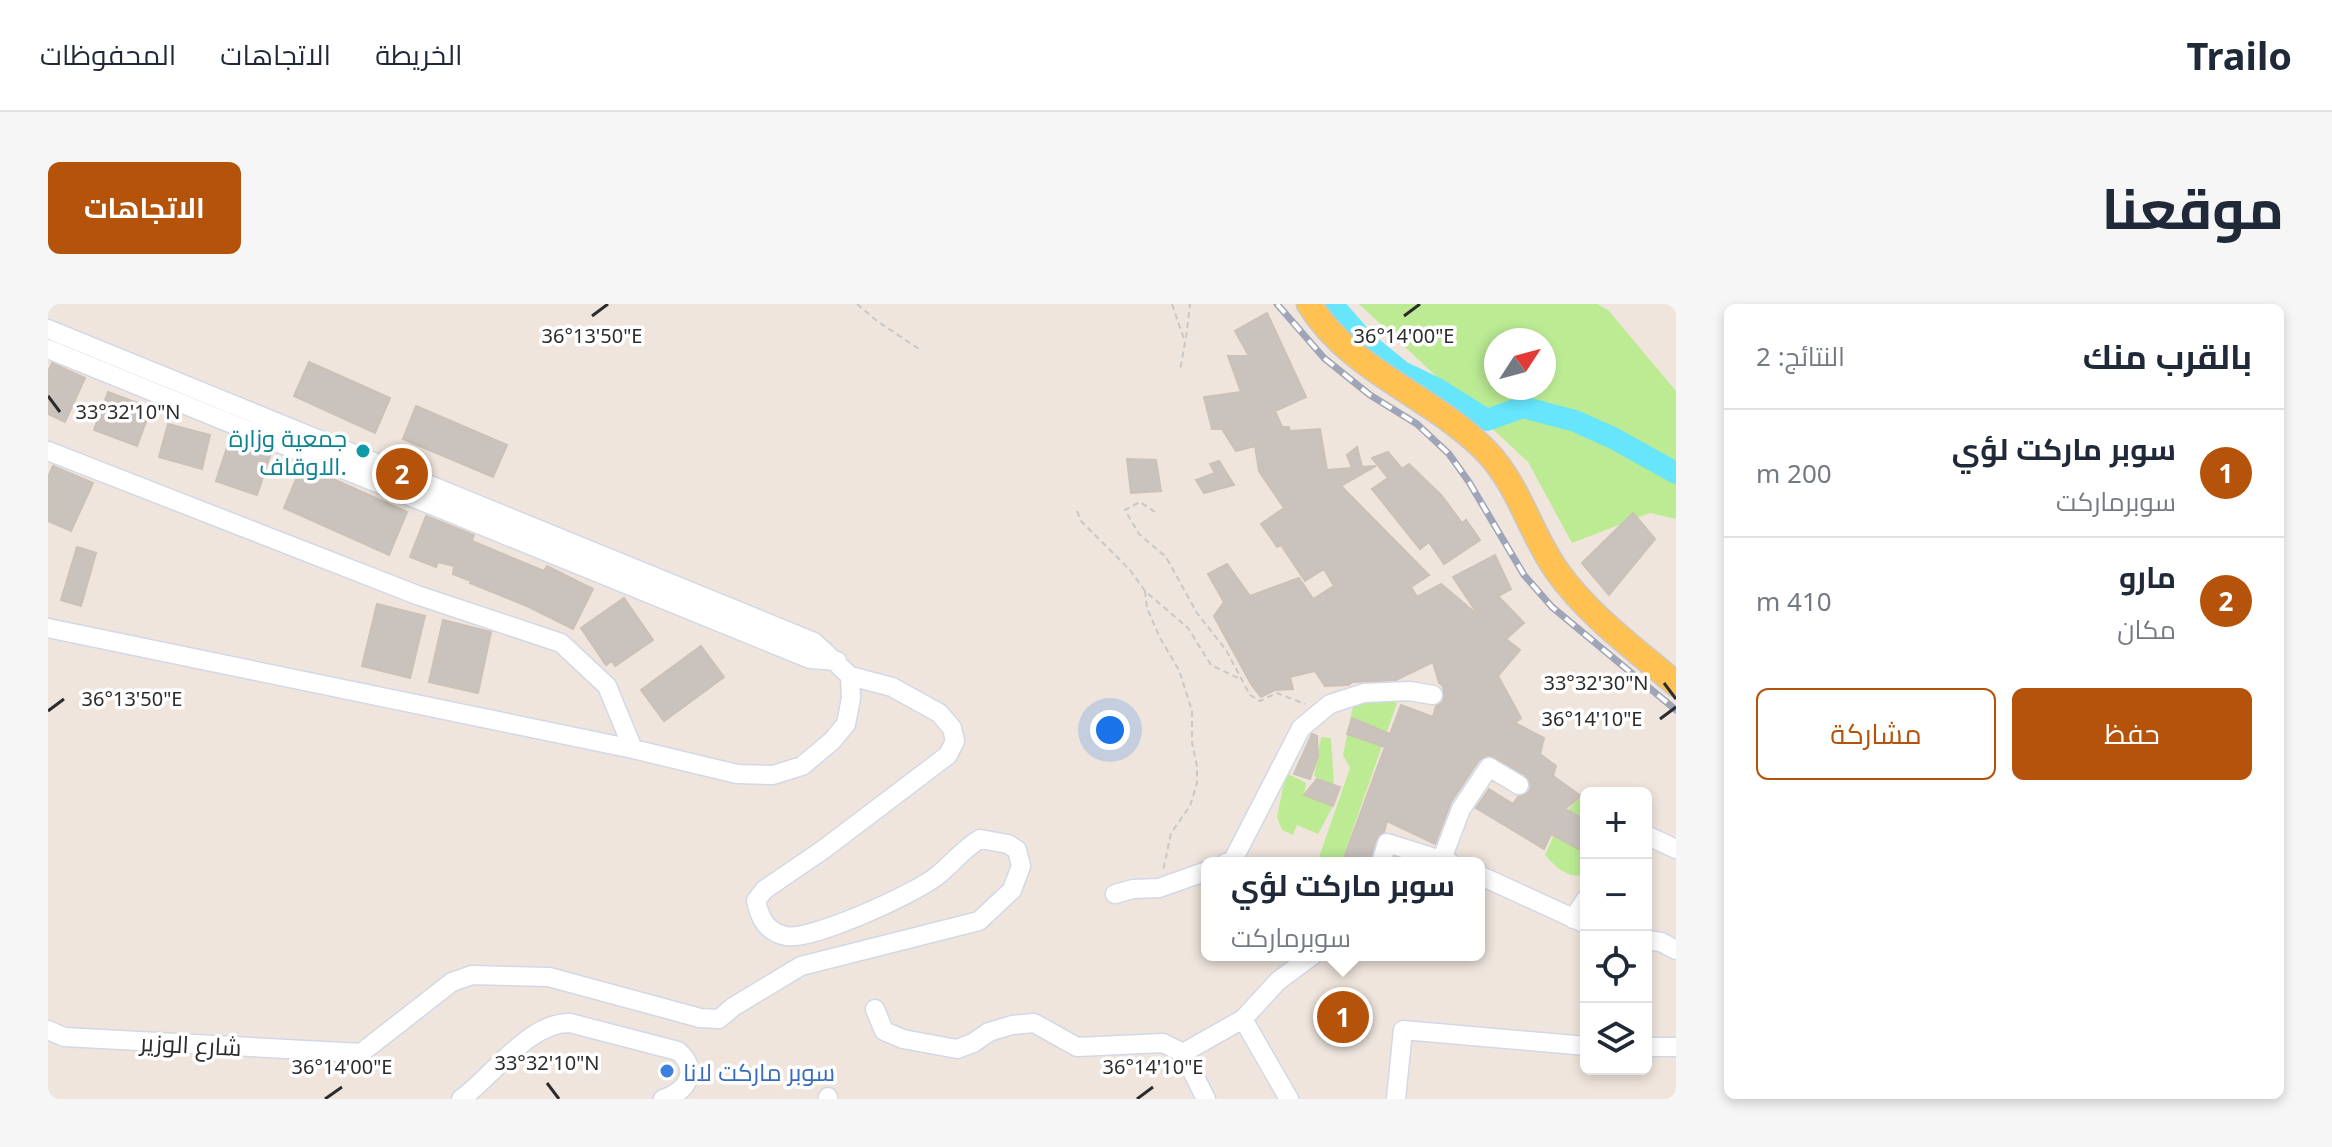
<!DOCTYPE html>
<html lang="ar">
<head>
<meta charset="utf-8">
<style>
  body { margin:0; font-family:"Noto Sans",Cairo,sans-serif; background:#f6f6f7; color:#1f2937; direction:rtl }
  .controls { position:absolute; right:24px; bottom:24px; display:grid; overflow:hidden; border-radius:12px; box-shadow:0 4px 12px #0003 }
  .controls button { width:72px; height:72px; display:grid; place-items:center; padding:0; border:0; border-bottom:2px solid #e0e1e3; background:#fff; color:#1f2937; font:40px sans-serif }
  .compass { position:absolute; left:1436px; top:24px; width:72px; height:72px; border-radius:50%; background:#fff; box-shadow:0 4px 12px #0003; rotate:54deg }
  .you { position:absolute; left:1062px; top:426px; width:28px; height:28px; margin:-20px; border:6px solid #fff; border-radius:50%; background:#1a73e8; box-shadow:0 0 0 12px #1a73e833 }
  .badge { display:grid; place-items:center; width:52px; height:52px; border-radius:50%; background:#b45309; color:#fff; font-size:26px; font-weight:700 }
  .pin { position:absolute; translate:-50% -50%; border:4px solid #fff; box-shadow:0 2px 8px #0006 }
  .popup { position:absolute; left:1153px; top:553px; width:284px; height:104px; box-sizing:border-box; display:grid; place-content:center; border-radius:12px; background:#fff; filter:drop-shadow(0 2px 6px #0005); font-size:26px; white-space:nowrap; color:#747a83 }
  .popup b { font-size:30px; color:#1f2937 }
  .popup::after { content:''; position:absolute; left:50%; top:100%; margin-left:-16px; border:16px solid transparent; border-top-color:#fff }
  .list { margin:0; padding:0; list-style:none }
  h2 { display:flex; justify-content:space-between; align-items:center; height:104px; margin:0; padding:0 32px; font-size:34px }
  h2 small { font-size:26px; font-weight:400; color:#747a83 }
  .list li { display:grid; grid-template-columns:52px 1fr auto; gap:24px; align-items:center; box-sizing:border-box; height:128px; padding:0 32px; border-top:2px solid #e0e1e3 }
  .list b { display:block; font-size:30px; white-space:nowrap }
  .list p { margin:0; font-size:26px; white-space:nowrap; color:#747a83 }
  .list em { font-size:26px; font-style:normal; color:#747a83 }
  .actions { display:flex; gap:16px; padding:24px 32px }
  .actions a { flex:1; padding:18px 0; border:2px solid #b45309; border-radius:12px; text-align:center; font-size:28px; color:#b45309 }
  .actions .main { background:#b45309; color:#fff }
  .icon { flex:none; width:44px; height:44px; fill:none; stroke:currentColor; stroke-width:2; stroke-linecap:round; stroke-linejoin:round }
  .map { position:relative; flex:none; width:1628px; height:795px; overflow:hidden; direction:ltr; border-radius:12px }
  header { display:flex; align-items:center; gap:48px; box-sizing:border-box; height:112px; padding:0 40px; background:#fff; border-bottom:2px solid #e0e1e3 }
  header strong { font-size:38px }
  nav { display:flex; gap:44px; margin-inline-start:auto; font-size:28px }
  .intro { display:flex; align-items:center; justify-content:space-between; box-sizing:border-box; height:192px; padding:0 48px }
  h1 { margin:0; font-size:56px }
  .button { padding:20px 36px; border-radius:12px; background:#b45309; color:#fff; font-size:28px; font-weight:700 }
  main { display:flex; gap:48px; padding:0 48px }
  aside { flex:1; background:#fff; border-radius:12px; box-shadow:0 4px 12px #0003 }
  .map>svg:first-child { display:block }
  .green { fill:#bceb94; fill-rule:evenodd }
  .lines { fill:none; stroke-linecap:round; stroke-linejoin:round }
  .river { stroke:#66e5fb; stroke-width:22 }
  .building { fill:#cac2bc; stroke:#cbc1b6; stroke-width:2 }
  .minor-casing { stroke:#d2d8e6; stroke-width:21 }
  .major-casing { stroke:#c8c8c8; stroke-width:27 }
  .path { stroke:#c8c8c8; stroke-width:2; stroke-dasharray:6 4; stroke-linecap:butt }
  .minor { stroke:#fff; stroke-width:18 }
  .major { stroke:#ffc252; stroke-width:24 }
  .rail-casing { stroke:#9fa5b8; stroke-width:7 }
  .rail { stroke:#fff; stroke-width:4; stroke-dasharray:12; stroke-linecap:butt }
  .ticks { fill:none; stroke:#2c2c2c; stroke-width:3 }
  .culture-dot { fill:#0f9aa8; stroke:#fff; stroke-width:3 }
  .shop-dot { fill:#3f7fe0; stroke:#fff; stroke-width:3 }
  .labels { text-anchor:middle; dominant-baseline:central; stroke-width:7; stroke-linejoin:round; paint-order:stroke }
  .culture-label { font-size:24px; fill:#0d838f; stroke:#fff; text-anchor:end }
  .street-label { font-size:24px; fill:#2c2c2c; stroke:#fff }
  .shop-label { font-size:24px; fill:#366cbe; stroke:#fff; text-anchor:start }
  .ticks-label { font-size:20px; text-anchor:middle; fill:#2c2c2c; stroke:#fff; stroke-width:7; stroke-linejoin:round; paint-order:stroke }
</style>
</head>
<body>
<header>
<strong>Trailo</strong>
<nav><a>الخريطة</a><a>الاتجاهات</a><a>المحفوظات</a></nav>
</header>
<div class="intro"><h1>موقعنا</h1><a class="button">الاتجاهات</a></div>
<main>
<aside>
<h2>بالقرب منك<small>النتائج: 2</small></h2>
<ul class="list">
<li><span class="badge">1</span><div><b>سوبر ماركت لؤي</b><p>سوبرماركت</p></div><em>200 m</em></li>
<li><span class="badge">2</span><div><b>مارو</b><p>مكان</p></div><em>410 m</em></li>
</ul>
<div class="actions"><a class="main">حفظ</a><a>مشاركة</a></div>
</aside>
<div class="map">
<svg width="1628" height="795" viewBox="0 0 1628 795">
  <rect width="100%" height="100%" fill="#efe5dd"/>
  <path class="green" d="M 1311,0 L 1549,0 L 1560,6 L 1628,87 L 1628,215 L 1602,209 L 1524,239 L 1480,158 ZM 1448,36 L 1496,36 L 1496,84 L 1448,84 Z
    M 1330,393 L 1349,399 L 1293,559 L 1269,559 L 1302,464 L 1295,451 L 1306,397 Z
    M 1273,433 L 1283,434 L 1286,481 L 1266,472 Z
    M 1238,469 L 1258,479 L 1256,491 L 1285,502 L 1270,530 L 1249,521 L 1245,531 L 1234,526 L 1229,513 Z
    M 1536,489 L 1538,490 L 1538,570 C 1520,576 1509,564 1497,551 L 1515,511 Z"/>
  <g class="lines">
    <path class="river" d="M 1284,0 L 1317,38 L 1354,68 L 1391,86 L 1439,116 L 1475,103 L 1527,117 L 1565,134 L 1628,169"/>
  </g>
  <path class="building" d="M 1219,9 L 1258,93 L 1227,107 L 1234,123 L 1241,123 L 1242,127 L 1272,125 L 1279,166 L 1304,164 L 1299,151 L 1309,143 L 1314,163 L 1328,162 L 1293,182 L 1381,271 L 1363,283 L 1369,293 L 1393,280 L 1431,312 L 1405,273 L 1447,251 L 1463,285 L 1450,292 L 1476,319 L 1458,335 L 1472,346 L 1450,372 L 1473,414 L 1467,419 L 1496,434 L 1492,450 L 1508,462 L 1505,472 L 1533,492 L 1517,505 L 1538,516 L 1538,549 L 1503,530 L 1496,545 L 1428,504 L 1441,485 L 1465,500 L 1470,493 L 1481,488 L 1483,482 L 1477,471 L 1441,451 L 1431,456 L 1403,498 L 1387,540 L 1339,517 L 1336,528 L 1328,536 L 1321,559 L 1294,559 L 1337,443 L 1299,430 L 1304,414 L 1342,430 L 1353,401 L 1385,413 L 1388,402 L 1395,398 L 1396,388 L 1395,382 L 1391,379 L 1385,358 L 1348,376 L 1305,378 L 1300,381 L 1277,382 L 1267,367 L 1242,373 L 1245,385 L 1227,386 L 1213,393 L 1203,380 L 1166,312 L 1176,298 L 1160,270 L 1179,260 L 1202,292 L 1251,274 L 1265,295 L 1286,282 L 1276,265 L 1257,277 L 1233,241 L 1229,243 L 1223,234 L 1213,220 L 1236,204 L 1211,167 L 1207,142 L 1188,147 L 1174,125 L 1164,125 L 1156,93 L 1193,88 L 1180,52 L 1201,52 L 1187,27 Z
    M 261,58 L 342,94 L 327,129 L 246,92 Z
    M 4,59 L 37,74 L 17,118 L 0,110 L 0,68 Z
    M 60,88 L 103,104 L 89,142 L 46,126 Z
    M 368,102 L 459,141 L 445,173 L 355,135 Z
    M 120,120 L 162,131 L 154,165 L 111,153 Z
    M 182,134 L 223,149 L 209,191 L 168,177 Z
    M 1340,148 L 1354,165 L 1361,160 L 1394,192 L 1414,219 L 1418,216 L 1432,236 L 1396,260 L 1381,238 L 1372,245 L 1324,185 L 1340,174 L 1324,154 Z
    M 1079,155 L 1108,156 L 1113,187 L 1083,189 Z
    M 1171,157 L 1186,181 L 1156,189 L 1148,176 L 1167,169 L 1162,160 Z
    M 254,161 L 359,208 L 341,251 L 236,204 Z
    M 5,162 L 45,179 L 23,227 L 0,217 L 0,173 Z
    M 1585,209 L 1607,235 L 1561,291 L 1534,259 Z
    M 378,212 L 426,231 L 424,237 L 496,267 L 499,262 L 545,285 L 525,325 L 479,302 L 422,279 L 423,277 L 405,270 L 406,262 L 390,258 L 388,263 L 362,253 Z
    M 29,243 L 48,249 L 33,302 L 13,296 Z
    M 576,294 L 605,336 L 567,362 L 564,357 L 558,361 L 533,324 Z
    M 329,300 L 377,312 L 362,374 L 314,362 Z
    M 395,316 L 443,328 L 430,389 L 381,378 Z
    M 653,342 L 676,373 L 616,417 L 593,386 Z
    M 1264,430 L 1269,432 L 1270,452 L 1262,475 L 1246,470 Z
    M 1269,475 L 1292,483 L 1285,502 L 1256,491 Z"/>
  <g class="lines">
    <defs>
      <path id="minor" d="M 0,25 L 766,338 L 802,372 L 844,383 L 891,409 L 904,424 L 907,437 L 900,451 L 776,545 L 716,586 L 708,597 C 712,615 719,628 738,632 C 763,637 869,589 890,571 C 905,559 915,545 932,535 L 960,540 L 969,546 L 973,562 L 964,586 L 931,617 L 753,662 L 685,703 L 671,715 L 652,714 L 501,673 L 424,671 L 404,678 L 313,749 L 16,733 L 0,726
        M 0,45 L 762,355 L 789,357
        M 0,147 L 369,291 L 513,339 L 559,382 L 585,445
        M 0,324 L 585,445 L 689,470 L 725,471 L 754,462 L 784,437 L 798,420 L 803,394 L 802,372
        M 1598,531 L 1628,545
        M 1394,555 L 1413,505 L 1441,463 L 1471,481
        M 1178,559 L 1185,556 L 1253,424 L 1282,400 L 1316,389 L 1361,387 L 1385,391
        M 1333,559 L 1339,539 L 1403,559
        M 1431,571 L 1538,620
        M 1067,590 L 1085,585 L 1111,584 L 1159,567
        M 1525,615 L 1538,595
        M 1598,636 L 1613,638 L 1628,646
        M 827,705 L 836,727 L 855,735 L 909,745 L 925,739 L 941,728 L 964,721 L 986,719 L 1029,743 L 1115,739 L 1135,749 L 1195,715 L 1230,677 L 1265,651
        M 1195,715 L 1241,795
        M 1598,743 L 1628,743
        M 1135,749 L 1158,795
        M 780,793 L 780,795
        M 413,795 C 445,772 481,718 522,719 L 630,747 C 652,766 640,787 615,795
        M 1348,795 L 1355,726 L 1538,742"/>
      <path id="major" d="M 1261,0 C 1303,68 1383,91 1438,147 C 1471,181 1482,229 1509,267 C 1540,311 1587,345 1628,380"/>
    </defs>
    <use href="#minor" class="minor-casing"/>
    <use href="#major" class="major-casing"/>
    <path class="path" d="M 809,0 L 829,17 L 871,45
      M 1124,0 L 1137,38 L 1132,67
      M 1138,34 L 1142,0
      M 1029,207 L 1033,217 L 1082,266 L 1097,287 L 1140,324 L 1163,361 L 1192,375
      M 1107,208 L 1092,198 L 1077,206 L 1091,230 L 1118,253 L 1149,309 L 1178,346 L 1202,391 L 1212,397 L 1229,389 L 1257,400
      M 1097,287 L 1099,304 L 1112,334 L 1131,366 L 1144,407 L 1144,439 L 1149,462 L 1149,479 L 1142,502 L 1123,529 L 1115,567"/>
    <use href="#minor" class="minor"/>
    <use href="#major" class="major"/>
    <defs>
      <path id="rail" d="M 1229,0 L 1276,54 L 1322,91 L 1369,120 L 1401,150 L 1421,178 L 1476,271 L 1504,303 L 1628,406"/>
    </defs>
    <use href="#rail" class="rail-casing"/>
    <use href="#rail" class="rail"/>
  </g>
  <path class="ticks" d="M 544,12 L 560,0M 1356,12 L 1372,0M 0,92 L 12,108M 1616,379 L 1628,395M 0,407 L 16,395M 1612,415 L 1628,403M 499,779 L 511,795M 277,795 L 294,783M 1089,795 L 1105,783"/>
  <circle class="culture-dot" cx="315" cy="147" r="8"/>
  <circle class="shop-dot" cx="619" cy="767" r="8"/>
  <g class="labels">
    <g class="culture-label">
      <text x="299" y="133">جمعية وزارة<tspan x="299" dy="28">الاوقاف.</tspan></text>
    </g>
    <g class="street-label">
      <text transform="translate(143 740) rotate(3)">شارع الوزير</text>
    </g>
    <g class="shop-label">
      <text x="635" y="767">سوبر ماركت لانا</text>
    </g>
  </g>
  <g class="ticks-label">
    <text x="1356" y="39">36°14'00"E</text>
    <text x="544" y="39">36°13'50"E</text>
    <text x="80" y="115">33°32'10"N</text>
    <text x="1548" y="386">33°32'30"N</text>
    <text x="84" y="402">36°13'50"E</text>
    <text x="1544" y="422">36°14'10"E</text>
    <text x="499" y="766">33°32'10"N</text>
    <text x="294" y="770">36°14'00"E</text>
    <text x="1105" y="770">36°14'10"E</text>
  </g>
</svg>
<div class="controls">
<button>+</button>
<button>−</button>
<button><svg class="icon" aria-label="locate" viewBox="0 0 24 24"><circle cx="12" cy="12" r="6"/><path d="M12 2v4M12 18v4M2 12h4M18 12h4"/></svg></button>
<button><svg class="icon" aria-label="layers" viewBox="0 0 24 24"><path d="M12 4l9 5-9 5-9-5zM3 14l9 5 9-5"/></svg></button>
</div>
<svg class="compass" viewBox="-18 -18 36 36"><path d="M0-13l5 13h-10z" fill="#e53935"/><path d="M0 13l5-13h-10z" fill="#747a83"/></svg>
<div class="you"></div>
<div class="pin badge" style="left:1295px;top:713px">1</div>
<div class="popup"><b>سوبر ماركت لؤي</b>سوبرماركت</div>
<div class="pin badge" style="left:354px;top:170px">2</div>
</div>
</main>
</body>
</html>
